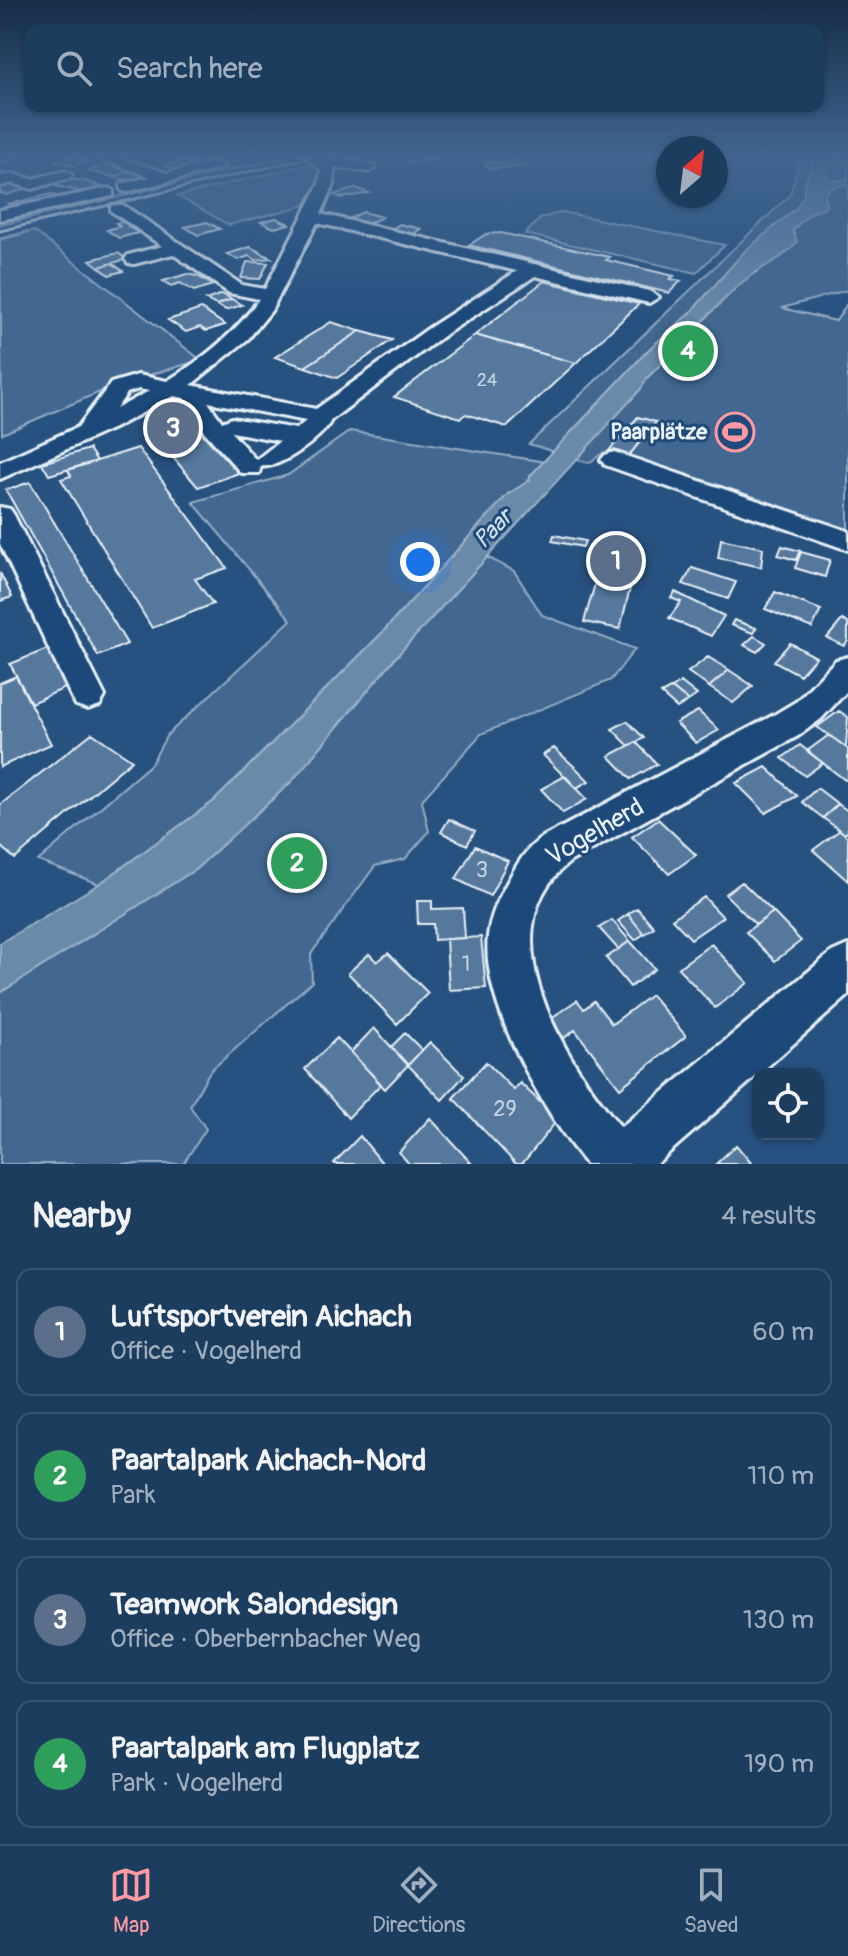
<!DOCTYPE html>
<html lang="en">
<head>
<meta charset="utf-8">
<style>
  body { margin:0; font-family:Pangolin,sans-serif; background:#254465; color:#f1f3f6 }
  .controls { position:absolute; right:24px; bottom:24px; display:grid; overflow:hidden; border-radius:16px; box-shadow:0 2px 6px #0004 }
  .controls button { width:72px; height:72px; display:grid; place-items:center; padding:0; border:0; border-bottom:2px solid #3b5674; background:#1d3d5f; color:#f1f3f6; font:40px sans-serif }
  .compass { position:absolute; left:656px; top:136px; width:72px; height:72px; border-radius:50%; background:#1d3d5f; box-shadow:0 2px 6px #0004; rotate:28deg }
  .you { position:absolute; left:420px; top:562px; width:28px; height:28px; margin:-20px; border:6px solid #fff; border-radius:50%; background:#1a73e8; box-shadow:0 0 0 12px #1a73e833 }
  .badge { display:grid; place-items:center; width:52px; height:52px; border-radius:50%; background:#ff9aa2; color:#fff; font-size:26px; font-weight:700 }
  .pin { position:absolute; translate:-50% -50%; border:4px solid #fff; box-shadow:0 2px 8px #0006 }
  .list { margin:0; padding:0; list-style:none }
  h2 { display:flex; justify-content:space-between; align-items:center; height:104px; margin:0; padding:0 32px; font-size:34px }
  h2 small { font-size:26px; font-weight:400; color:#a0aebd }
  .list li { display:grid; grid-template-columns:52px 1fr auto; gap:24px; align-items:center; box-sizing:border-box; height:128px; margin:0 16px 16px; padding:0 16px; border:2px solid #3b5674; border-radius:16px }
  .list b { display:block; font-size:30px; white-space:nowrap }
  .list p { margin:0; font-size:26px; white-space:nowrap; color:#a0aebd }
  .list em { font-size:26px; font-style:normal; color:#a0aebd }
  .icon { flex:none; width:44px; height:44px; fill:none; stroke:currentColor; stroke-width:2; stroke-linecap:round; stroke-linejoin:round }
  .map { position:relative; flex:none; width:848px; height:1164px; overflow:hidden }
  .search { position:absolute; background:#1d3d5f; box-shadow:0 2px 6px #0004; left:24px; right:24px; top:24px; height:88px; display:flex; align-items:center; gap:20px; box-sizing:border-box; padding:0 28px; border-radius:16px; color:#a0aebd; font-size:30px }
  .sheet { height:680px; background:#1d3d5f }
  nav { display:flex; justify-content:space-around; align-items:center; box-sizing:border-box; height:112px; border-top:2px solid #3b5674; background:#1d3d5f; font-size:22px; color:#a0aebd }
  nav a { display:grid; justify-items:center; gap:4px }
  nav .on { color:#ff9aa2 }
  .map>svg:first-child { display:block }
  .green { fill:#436891; stroke:#96acc4; stroke-width:2 }
  .water { fill:#6b8aaa; stroke:#9db3c9; stroke-width:2 }
  .lines { fill:none; stroke-linecap:round; stroke-linejoin:round }
  .stream { stroke:#9db3c9; stroke-width:3 }
  .building { fill:#57789d; stroke:#e8f1f8; stroke-width:2 }
  .minor-casing { stroke:#e8f1f8; stroke-width:6 }
  .minor { fill:#1f4a7a; fill-rule:evenodd }
  .rail { stroke:#e8f1f8; stroke-width:3 }
  .labels { text-anchor:middle; dominant-baseline:central; stroke-width:6; stroke-linejoin:round; paint-order:stroke }
  .number-label { font-size:18px; fill:#c4d3e1 }
  .poi-label { font-size:22px; font-weight:bold; fill:#e8f1f8; stroke:#1f4a7a; text-anchor:end }
  .near-number-label { font-size:22px; fill:#c4d3e1 }
  .water-label { font-size:24px; font-style:italic; fill:#d5e2ec; stroke:#1f4a7a }
  .near-street-label { font-size:26px; fill:#e8f1f8; stroke:#1f4a7a }
</style>
</head>
<body>
<div class="map">
<svg width="848" height="1164" viewBox="0 0 848 1164">
  <rect width="100%" height="100%" fill="#27517f"/>
  <filter id="ink" filterUnits="userSpaceOnUse"><feTurbulence type="fractalNoise" baseFrequency=".0125" numOctaves="2"/><feDisplacementMap in="SourceGraphic" scale="16" xChannelSelector="R" yChannelSelector="G"/><feConvolveMatrix kernelMatrix="1 2 1 2 8 2 1 2 1" color-interpolation-filters="sRGB"/></filter>
  <g filter="url(#ink)">
    <path class="green" d="M 787,154 L 848,154 L 848,290 L 782,308 L 836,321 L 848,302 L 848,533 L 604,452 L 589,463 L 529,444 L 790,195 L 799,163 Z
      M 309,164 L 314,164 L 321,174 L 310,204 L 229,225 L 178,196 Z
      M 562,212 L 725,245 L 696,273 L 525,234 L 541,218 Z
      M 34,231 L 201,360 L 121,383 L 2,434 L 0,240 Z
      M 350,431 L 546,462 L 521,488 L 508,494 L 382,633 L 214,801 L 99,884 L 38,861 L 151,764 L 167,735 L 291,620 L 193,502 L 288,475 Z
      M 487,557 L 514,571 L 542,615 L 635,649 L 611,680 L 481,734 L 422,800 L 429,832 L 405,859 L 375,866 L 311,954 L 312,982 L 210,1071 L 190,1106 L 206,1129 L 183,1164 L 0,1164 L 0,993 L 196,869 L 292,781 L 395,658 Z"/>
    <path class="water" d="M 815,154 L 831,154 L 848,160 L 848,163 L 830,159 L 826,178 L 829,181 L 848,179 L 848,184 L 831,188 L 825,195 L 826,207 L 809,214 L 793,230 L 797,242 C 783,261 756,268 738,286 C 707,316 678,348 647,378 L 641,389 L 395,658 L 292,781 L 196,869 L 0,993 L 0,943 L 99,884 L 214,801 L 382,633 L 508,494 L 530,480 L 530,476 L 649,349 L 691,312 L 744,252 L 796,208 L 804,195 L 804,187 Z"/>
    <g class="lines">
      <path class="stream" d="M 0,225 L 298,154
        M 0,239 L 27,232"/>
    </g>
    <path class="building" d="M 402,154 L 431,155 L 434,160 L 407,162 Z
      M 73,156 L 89,160 L 73,166 L 56,161 Z
      M 186,160 L 202,167 L 181,172 L 165,165 Z
      M 521,160 L 526,166 L 490,169 L 485,163 Z
      M 105,165 L 129,171 L 113,177 L 88,171 Z
      M 129,171 L 155,177 L 138,183 L 113,177 Z
      M 66,179 L 85,181 L 103,187 L 86,193 L 48,184 Z
      M 10,181 L 29,188 L 6,195 L 0,193 L 0,184 Z
      M 356,188 L 369,193 L 342,198 L 334,195 Z
      M 52,194 L 60,199 L 16,209 L 8,204 Z
      M 363,212 L 382,217 L 366,225 L 347,220 Z
      M 276,218 L 289,224 L 274,228 L 261,222 Z
      M 127,221 L 135,226 L 129,227 L 138,233 L 119,238 L 107,230 L 120,226 L 116,223 Z
      M 207,222 L 220,229 L 198,235 L 185,227 Z
      M 400,224 L 421,229 L 408,237 L 376,229 L 382,226 L 393,228 Z
      M 501,233 L 610,257 L 606,260 L 674,276 L 670,279 L 681,281 L 669,293 L 469,245 L 486,234 Z
      M 250,247 L 271,258 L 256,260 L 249,256 L 238,260 L 227,254 Z
      M 118,253 L 127,259 L 99,267 L 90,260 Z
      M 247,262 L 268,263 L 260,279 L 241,278 Z
      M 112,263 L 123,271 L 109,275 L 99,267 Z
      M 187,274 L 197,276 L 213,285 L 194,291 L 180,283 L 171,286 L 163,281 Z
      M 544,281 L 639,304 L 576,363 L 475,335 Z
      M 222,294 L 232,299 L 216,305 L 206,300 Z
      M 232,299 L 242,305 L 226,310 L 216,305 Z
      M 201,309 L 225,325 L 206,331 L 200,327 L 186,332 L 168,320 Z
      M 331,322 L 360,331 L 305,367 L 275,357 Z
      M 360,331 L 392,340 L 337,378 L 305,367 Z
      M 475,335 L 576,363 L 507,427 L 466,414 L 460,418 L 394,397 Z
      M 184,414 L 199,430 L 160,442 L 146,426 Z
      M 638,417 L 656,422 L 627,458 L 608,452 Z
      M 199,430 L 239,473 L 198,487 L 160,442 Z
      M 138,448 L 227,568 L 195,579 L 213,604 L 152,628 L 61,479 L 71,476 L 68,470 Z
      M 89,449 L 97,461 L 49,475 L 42,463 Z
      M 30,482 L 127,644 L 98,656 L 6,490 Z
      M 554,535 L 585,541 L 583,547 L 552,541 Z
      M 721,539 L 763,548 L 761,567 L 718,558 Z
      M 782,546 L 800,551 L 796,560 L 778,555 Z
      M 605,549 L 638,556 L 620,629 L 584,622 Z
      M 801,552 L 830,560 L 825,577 L 795,568 Z
      M 692,568 L 736,582 L 728,599 L 683,584 Z
      M 0,573 L 12,597 L 0,601 Z
      M 675,592 L 724,616 L 711,636 L 669,618 L 681,602 L 671,598 Z
      M 775,592 L 821,610 L 812,628 L 765,609 Z
      M 734,620 L 756,628 L 753,633 L 731,625 Z
      M 842,620 L 848,623 L 848,641 L 844,646 L 827,638 Z
      M 754,636 L 766,643 L 757,652 L 744,645 Z
      M 790,643 L 816,657 L 800,675 L 774,661 Z
      M 50,648 L 72,685 L 31,703 L 10,664 Z
      M 708,657 L 729,670 L 709,687 L 688,672 Z
      M 729,670 L 753,686 L 733,703 L 709,687 Z
      M 16,676 L 51,744 L 0,767 L 0,683 Z
      M 681,682 L 697,695 L 688,701 L 672,688 Z
      M 672,688 L 688,701 L 677,708 L 661,694 Z
      M 698,711 L 719,730 L 696,743 L 676,723 Z
      M 839,711 L 848,717 L 846,747 L 817,727 Z
      M 627,721 L 644,738 L 629,746 L 612,729 Z
      M 92,733 L 132,760 L 15,859 L 0,846 L 0,805 Z
      M 829,735 L 848,749 L 848,778 L 845,780 L 807,751 Z
      M 636,742 L 657,764 L 631,779 L 609,756 Z
      M 800,745 L 823,763 L 805,776 L 782,758 Z
      M 554,748 L 577,769 L 589,781 L 576,788 L 543,755 Z
      M 766,767 L 797,796 L 766,813 L 736,783 Z
      M 565,776 L 587,799 L 563,813 L 541,789 Z
      M 817,788 L 838,804 L 823,818 L 802,802 Z
      M 838,804 L 848,811 L 848,831 L 845,834 L 823,818 Z
      M 449,819 L 475,831 L 467,845 L 441,832 Z
      M 658,819 L 696,855 L 669,874 L 632,837 Z
      M 840,830 L 848,837 L 848,881 L 813,850 Z
      M 475,846 L 508,861 L 490,896 L 456,879 Z
      M 742,882 L 773,912 L 756,925 L 725,894 Z
      M 704,897 L 723,917 L 691,939 L 672,919 Z
      M 417,901 L 432,901 L 432,909 L 463,908 L 465,938 L 434,940 L 433,924 L 418,924 Z
      M 637,908 L 654,927 L 644,934 L 628,914 Z
      M 773,912 L 801,941 L 775,961 L 746,932 Z
      M 628,914 L 644,934 L 635,940 L 618,921 Z
      M 612,920 L 630,941 L 618,949 L 599,928 Z
      M 481,937 L 486,988 L 449,990 L 446,939 Z
      M 630,941 L 655,969 L 630,987 L 606,958 Z
      M 711,944 L 748,983 L 715,1008 L 678,968 Z
      M 388,953 L 428,993 L 397,1024 L 348,973 L 369,954 L 377,962 Z
      M 651,995 L 686,1036 L 620,1088 L 575,1030 L 564,1038 L 550,1019 L 577,1000 L 584,1009 L 594,1001 L 612,1024 Z
      M 374,1028 L 408,1065 L 385,1089 L 351,1052 Z
      M 405,1033 L 422,1050 L 408,1065 L 391,1047 Z
      M 337,1038 L 381,1084 L 348,1118 L 305,1069 Z
      M 430,1042 L 464,1076 L 442,1100 L 408,1065 Z
      M 486,1062 L 514,1090 L 520,1083 L 558,1119 L 522,1164 L 516,1164 L 453,1098 Z
      M 430,1118 L 472,1164 L 409,1164 L 399,1152 Z
      M 360,1136 L 383,1164 L 335,1164 L 334,1163 Z
      M 736,1145 L 752,1164 L 716,1164 Z"/>
    <g class="lines">
      <defs>
        <path id="minor" d="M 0,154 L 19,154 L 0,161 Z
          M 90,154 L 110,154 L 167,173 L 217,161 L 224,165 L 222,168 L 126,192 L 121,190 L 121,184 L 150,177 Z
          M 302,154 L 317,154 L 327,161 C 339,157 366,161 376,168 L 369,172 L 334,167 L 334,184 L 321,214 L 649,291 L 659,297 L 649,303 L 535,276 L 443,336 L 331,420 C 324,437 279,470 261,466 L 259,473 L 241,473 L 201,428 L 184,398 L 174,396 L 114,428 L 0,479 L 0,462 L 78,427 L 111,383 L 138,375 L 167,381 C 202,360 236,333 259,299 L 229,293 L 173,254 L 134,264 L 128,263 L 125,259 L 128,255 L 162,246 L 111,211 L 111,205 L 123,205 L 242,285 L 265,289 L 319,184 L 321,170 ZM 317,223 L 517,271 L 429,328 L 316,409 L 191,385 L 248,339 L 271,311 ZM 139,389 L 149,391 L 116,409 L 127,393 ZM 208,402 L 306,421 L 296,429 L 232,418 L 222,422 ZM 231,432 L 232,432 L 280,441 L 256,460 Z
          M 65,171 L 72,175 L 70,178 L 32,189 L 12,183 L 0,186 L 0,176 L 12,174 L 32,179 Z
          M 108,188 L 113,190 L 113,196 L 0,220 L 0,210 Z
          M 614,452 L 848,531 L 848,550 L 605,465 L 601,460 L 605,455 Z
          M 0,507 L 10,509 L 14,515 L 105,696 L 100,705 L 88,709 L 76,705 L 71,696 L 0,544 Z
          M 848,657 L 848,690 L 821,719 L 798,736 L 571,861 C 482,930 566,1063 621,1127 L 832,952 L 848,945 L 848,996 L 656,1164 L 586,1164 C 545,1114 480,1002 488,936 C 490,916 499,897 509,879 C 519,861 526,849 543,837 L 772,716 L 797,701 L 836,660 Z"/>
      </defs>
      <use href="#minor" class="minor-casing"/>
      <use href="#minor" class="minor"/>
      <path class="rail" d="M 0,231 L 324,154"/>
    </g>
  </g>
  <linearGradient id="sky" x2="0" y2="1"><stop stop-color="#152d46"/><stop offset="0.49" stop-color="#416590"/><stop offset="1" stop-color="#416590" stop-opacity="0"/></linearGradient>
  <rect width="848" height="317" fill="url(#sky)"/>
  <defs>
    <symbol id="stadium-ring" viewBox="-11 -11 22 22"><circle r="9.5" fill="#1f4a7a" stroke="#ff9aa2" stroke-width="1.5"/><path d="M0-5a6.5 5 0 1 0 0 10a6.5 5 0 1 0 0-10ZM-3.5-1.8h7v3.6h-7Z" fill="#ff9aa2"/></symbol>
  </defs>
  <g fill-rule="evenodd">
    <use href="#stadium-ring" x="713" y="410" width="44" height="44"/>
  </g>
  <g class="labels">
    <g class="number-label">
      <text x="487" y="380">24</text>
    </g>
    <g class="poi-label">
      <text x="707" y="432">Paarplätze</text>
    </g>
    <g class="near-number-label">
      <text x="482" y="870">3</text>
      <text x="466" y="964">1</text>
      <text x="505" y="1109">29</text>
    </g>
    <g class="water-label">
      <text transform="translate(493 529) rotate(-46)">Paar</text>
    </g>
    <g class="near-street-label">
      <text transform="translate(595 832) rotate(-30)">Vogelherd</text>
    </g>
  </g>
</svg>
<div class="controls">
<button><svg class="icon" aria-label="locate" viewBox="0 0 24 24"><circle cx="12" cy="12" r="6"/><path d="M12 2v4M12 18v4M2 12h4M18 12h4"/></svg></button>
</div>
<svg class="compass" viewBox="-18 -18 36 36"><path d="M0-13l5 13h-10z" fill="#e53935"/><path d="M0 13l5-13h-10z" fill="#a0aebd"/></svg>
<div class="you"></div>
<div class="pin badge" style="left:616px;top:561px;background:#5c6f8a">1</div>
<div class="pin badge" style="left:297px;top:863px;background:#2e9e5b">2</div>
<div class="pin badge" style="left:173px;top:428px;background:#5c6f8a">3</div>
<div class="pin badge" style="left:688px;top:351px;background:#2e9e5b">4</div>
<div class="search"><svg class="icon" aria-label="search" viewBox="0 0 24 24"><circle cx="10" cy="10" r="6"/><path d="M15 15l6 6"/></svg>Search here</div>
</div>
<section class="sheet">
<h2>Nearby<small>4 results</small></h2>
<ul class="list">
<li><span class="badge" style="background:#5c6f8a">1</span><div><b>Luftsportverein Aichach</b><p>Office · Vogelherd</p></div><em>60 m</em></li>
<li><span class="badge" style="background:#2e9e5b">2</span><div><b>Paartalpark Aichach-Nord</b><p>Park</p></div><em>110 m</em></li>
<li><span class="badge" style="background:#5c6f8a">3</span><div><b>Teamwork Salondesign</b><p>Office · Oberbernbacher Weg</p></div><em>130 m</em></li>
<li><span class="badge" style="background:#2e9e5b">4</span><div><b>Paartalpark am Flugplatz</b><p>Park · Vogelherd</p></div><em>190 m</em></li>
</ul>
</section>
<nav>
<a class="on"><svg class="icon" aria-label="map" viewBox="0 0 24 24"><path d="M3 6l6-2 6 2 6-2v14l-6 2-6-2-6 2zM9 4v14M15 6v14"/></svg>Map</a>
<a><svg class="icon" aria-label="directions" viewBox="0 0 24 24"><path d="M12 3l9 9-9 9-9-9zM9 14v-3h6M13 9l2 2-2 2"/></svg>Directions</a>
<a><svg class="icon" aria-label="saved" viewBox="0 0 24 24"><path d="M7 4h10v16l-5-4-5 4z"/></svg>Saved</a>
</nav>
</body>
</html>
